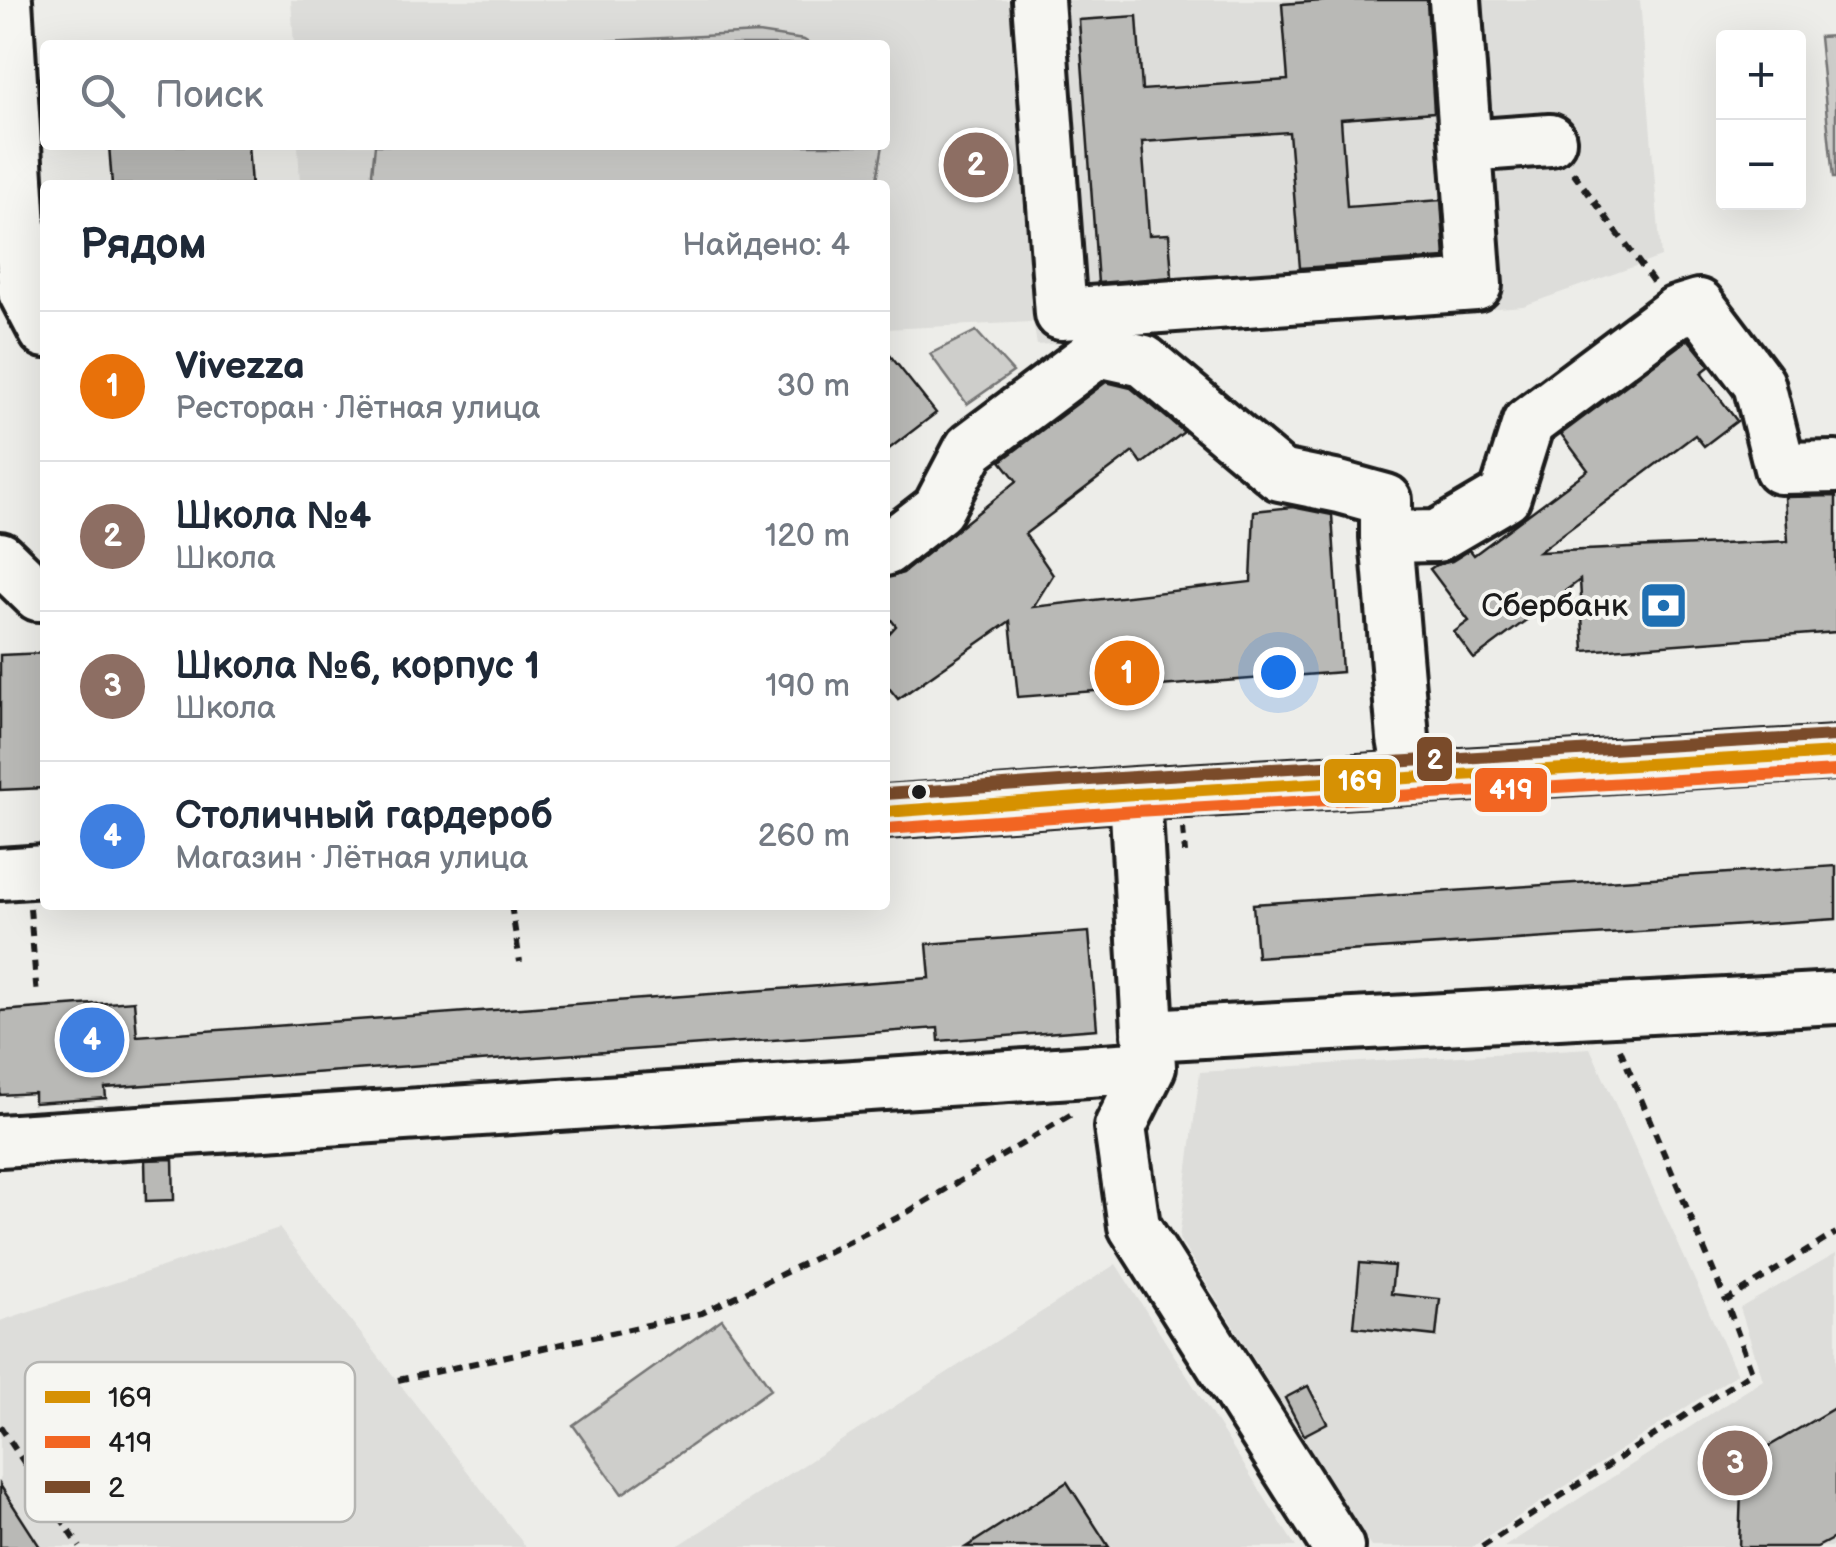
<!DOCTYPE html>
<html lang="ru">
<head>
<meta charset="utf-8">
<style>
  body { margin:0; font-family:"Balsamiq Sans",sans-serif; background:#f6f6f7; color:#1f2937 }
  .controls { position:absolute; right:30px; top:30px; display:grid; overflow:hidden; border-radius:10px; box-shadow:0 10px 40px #0002 }
  .controls button { width:90px; height:90px; display:grid; place-items:center; padding:0; border:0; border-bottom:2px solid #e0e1e3; background:#fff; color:#1f2937; font:50px sans-serif }
  .you { position:absolute; left:1278px; top:672px; width:35px; height:35px; margin:-25px; border:8px solid #fff; border-radius:50%; background:#1a73e8; box-shadow:0 0 0 15px #1a73e833 }
  .badge { display:grid; place-items:center; width:65px; height:65px; border-radius:50%; background:#1f6fb2; color:#fff; font-size:32px; font-weight:700 }
  .pin { position:absolute; translate:-50% -50%; border:5px solid #fff; box-shadow:0 2px 10px #0006 }
  .list { margin:0; padding:0; list-style:none }
  h2 { display:flex; justify-content:space-between; align-items:center; height:130px; margin:0; padding:0 40px; font-size:42px }
  h2 small { font-size:32px; font-weight:400; color:#747a83 }
  .list li { display:grid; grid-template-columns:65px 1fr auto; gap:30px; align-items:center; box-sizing:border-box; height:150px; padding:0 40px; border-top:2px solid #e0e1e3 }
  .list b { display:block; font-size:38px; white-space:nowrap }
  .list p { margin:0; font-size:32px; white-space:nowrap; color:#747a83 }
  .list em { font-size:32px; font-style:normal; color:#747a83 }
  .icon { flex:none; width:55px; height:55px; fill:none; stroke:currentColor; stroke-width:2; stroke-linecap:round; stroke-linejoin:round }
  .map { position:relative; flex:none; width:1836px; height:1547px; overflow:hidden }
  .search { position:absolute; background:#fff; box-shadow:0 10px 40px #0002; left:40px; top:40px; width:850px; height:110px; display:flex; align-items:center; gap:25px; box-sizing:border-box; padding:0 35px; border-radius:10px; color:#747a83; font-size:38px }
  .panel { position:absolute; background:#fff; box-shadow:0 10px 40px #0002; left:40px; top:180px; width:850px; height:730px; border-radius:10px }
  .map>svg:first-child { display:block }
  .built { fill:#ddddda }
  .green { fill:#cececb; stroke:#757574; stroke-width:2.5 }
  .building { fill:#b9b9b6; stroke:#1c1c1c; stroke-width:2.5 }
  .lines { fill:none; stroke-linecap:round; stroke-linejoin:round }
  .minor-casing { stroke:#1c1c1c; stroke-width:58 }
  .path { stroke:#1c1c1c; stroke-width:6; stroke-dasharray:10 8; stroke-linecap:butt }
  .minor { stroke:#f6f6f2; stroke-width:50 }
  .bus-1-casing { stroke:#f6f6f2; stroke-width:20 }
  .bus-2-casing { stroke:#f6f6f2; stroke-width:20 }
  .bus-3-casing { stroke:#f6f6f2; stroke-width:20 }
  .bus-1 { stroke:#d69104; stroke-width:12 }
  .bus-2 { stroke:#f26522; stroke-width:12 }
  .bus-3 { stroke:#7a4b2a; stroke-width:12 }
  .bus-dot { fill:#1c1c1c; stroke:#f6f6f2; stroke-width:4 }
  .labels { text-anchor:middle; dominant-baseline:central; stroke-width:8; stroke-linejoin:round; paint-order:stroke }
  .poi-label { font-size:32px; fill:#1c1c1c; stroke:#f6f6f2; text-anchor:end }
  .key { fill:#f6f6f2; stroke:#b5b5b2; stroke-width:2.5 }
  .key-label { font-size:28px; fill:#1c1c1c }
  .line-badge { stroke:#f6f6f2; stroke-width:4 }
  .badge-label { font-size:28px; text-anchor:middle; font-weight:bold; fill:#fff }
</style>
</head>
<body>
<div class="map">
<svg width="1836" height="1547" viewBox="0 0 1836 1547">
  <rect width="100%" height="100%" fill="#edede9"/>
  <filter id="ink" filterUnits="userSpaceOnUse"><feTurbulence type="fractalNoise" baseFrequency=".01" numOctaves="2"/><feDisplacementMap in="SourceGraphic" scale="20" xChannelSelector="R" yChannelSelector="G"/><feConvolveMatrix kernelMatrix="1 2 1 2 8 2 1 2 1" color-interpolation-filters="sRGB"/></filter>
  <g filter="url(#ink)">
    <path class="built" d="M 291,0 L 1640,0 L 1661,257 L 1523,306 L 1037,345 L 1033,322 L 885,329 L 885,185 L 300,185 L 298,145 L 885,145 L 885,45 L 294,45 Z
      M 1590,1048 L 1737,1374 L 1472,1547 L 1371,1547 L 1179,1239 L 1200,1072 Z
      M 279,1228 L 526,1547 L 0,1547 L 0,1321 Z
      M 1836,1253 L 1836,1547 L 1504,1547 L 1763,1380 L 1740,1308 Z
      M 1116,1264 L 1296,1547 L 676,1547 Z"/>
    <path class="green" d="M 758,33 L 804,40 L 812,45 L 532,45 Z
      M 1836,36 L 1836,178 L 1833,178 L 1819,37 Z
      M 375,145 L 883,145 L 876,185 L 376,185 L 372,173 Z
      M 976,331 L 1013,372 L 967,404 L 930,354 Z
      M 722,1319 L 771,1389 L 622,1494 L 573,1425 Z"/>
    <path class="building" d="M 1336,0 L 1427,0 L 1434,112 L 1341,119 L 1347,207 L 1441,200 L 1445,258 L 1300,268 L 1289,132 L 1142,142 L 1149,235 L 1169,234 L 1172,277 L 1098,283 L 1079,20 L 1137,16 L 1142,90 L 1288,80 L 1282,4 Z
      M 109,145 L 248,145 L 251,185 L 112,185 Z
      M 1688,339 L 1710,366 L 1701,373 L 1737,421 L 1704,446 L 1695,435 L 1539,552 L 1788,541 L 1785,497 L 1836,496 L 1836,632 L 1584,651 L 1580,580 L 1474,659 L 1454,632 L 1469,621 L 1430,569 L 1436,565 L 1452,561 L 1470,550 L 1474,555 L 1588,470 L 1561,434 Z
      M 885,349 L 936,413 L 885,452 Z
      M 1106,382 L 1131,388 L 1184,432 L 1142,464 L 1133,452 L 1025,534 L 1053,575 L 1033,607 L 1251,582 L 1254,511 L 1292,507 L 1332,515 L 1342,672 L 1018,697 L 1010,621 L 898,699 L 885,683 L 885,638 L 896,626 L 885,612 L 885,578 L 903,573 L 1017,481 L 1001,461 Z
      M 45,653 L 45,788 L 0,790 L 0,655 Z
      M 1836,866 L 1836,919 L 1257,957 L 1253,904 Z
      M 1089,932 L 1097,1029 L 939,1041 L 938,1028 L 105,1088 L 106,1098 L 34,1103 L 34,1093 L 0,1095 L 0,1011 L 134,1001 L 137,1036 L 930,978 L 927,944 Z
      M 173,1159 L 174,1200 L 146,1201 L 145,1160 Z
      M 1360,1263 L 1394,1266 L 1391,1294 L 1440,1299 L 1436,1336 L 1354,1327 Z
      M 1308,1386 L 1327,1423 L 1304,1435 L 1285,1398 Z
      M 1836,1407 L 1836,1537 L 1817,1547 L 1739,1547 L 1742,1462 Z
      M 1067,1482 L 1109,1547 L 966,1547 Z
      M 0,1485 L 40,1547 L 0,1547 Z"/>
    <g class="lines">
      <defs>
        <path id="minor" d="M 6,0 L 24,292 L 45,332
          M 1038,0 L 1061,314 L 1476,285 L 1455,0
          M 1466,146 L 1550,140
          M 1386,537 L 1437,536 L 1505,496 L 1528,423 L 1676,312 L 1699,305 L 1759,384 L 1780,468 L 1836,467
          M 885,550 L 938,509 L 970,448 L 1099,351 L 1144,361 L 1280,475 L 1339,487 L 1386,500 L 1386,537 L 1403,738 L 1410,777
          M 0,558 L 38,595 L 45,595
          M 1135,794 L 1150,1067 L 1120,1127 L 1134,1226 L 1338,1547
          M 885,812 L 1135,794 L 1836,753
          M 0,874 L 45,871
          M 1148,1035 L 1836,998
          M 0,1141 L 1150,1067"/>
      </defs>
      <use href="#minor" class="minor-casing"/>
      <path class="path" d="M 1573,172 L 1654,283
        M 1183,828 L 1185,853
        M 511,905 L 520,962
        M 30,908 L 37,997
        M 1620,1049 L 1726,1301
        M 398,1380 L 702,1313 L 901,1216 L 1072,1114
        M 0,1426 L 80,1547
        M 1482,1547 L 1752,1372 L 1726,1301 L 1836,1233"/>
      <use href="#minor" class="minor"/>
      <defs>
        <path id="bus-1" d="M 885,812 L 1135,794 L 1836,753"/>
        <path id="bus-2" d="M 886,829 L 1136,811 L 1836,771"/>
        <path id="bus-3" d="M 885,794 L 1134,777 L 1835,736"/>
      </defs>
      <use href="#bus-1" class="bus-1-casing"/>
      <use href="#bus-2" class="bus-2-casing"/>
      <use href="#bus-3" class="bus-3-casing"/>
      <use href="#bus-1" class="bus-1"/>
      <use href="#bus-2" class="bus-2"/>
      <use href="#bus-3" class="bus-3"/>
    </g>
  </g>
  <defs>
    <symbol id="bank-square" viewBox="-11 -11 22 22"><rect x="-9" y="-9" width="18" height="18" rx="4" fill="#1f6fb2" stroke="#f6f6f2"/><path d="M-6-4H6V4H-6ZM0-2.3a2.3 2.3 0 1 0 0 4.6a2.3 2.3 0 1 0 0-4.6Z" fill="#fff"/></symbol>
  </defs>
  <g fill-rule="evenodd">
    <use href="#bank-square" x="1636" y="578" width="55" height="55"/>
  </g>
  <circle class="bus-dot" cx="919" cy="792" r="9"/>
  <g class="labels">
    <g class="poi-label">
      <text x="1628" y="606">Сбербанк</text>
    </g>
  </g>
  <rect x="25" y="1362" width="330" height="160" rx="15" class="key"/>
  <rect x="45" y="1391" width="45" height="12" fill="#d69104"/>
  <rect x="45" y="1436" width="45" height="12" fill="#f26522"/>
  <rect x="45" y="1481" width="45" height="12" fill="#7a4b2a"/>
  <g class="key-label">
    <text x="108" y="1407">169</text>
    <text x="108" y="1452">419</text>
    <text x="108" y="1497">2</text>
  </g>
  <g class="line-badge">
    <rect x="1415" y="735" width="39" height="48" rx="10" fill="#7a4b2a"/>
    <rect x="1322" y="757" width="76" height="48" rx="10" fill="#d69104"/>
    <rect x="1473" y="766" width="76" height="48" rx="10" fill="#f26522"/>
  </g>
  <g class="badge-label">
    <text x="1435" y="769">2</text>
    <text x="1360" y="790">169</text>
    <text x="1511" y="799">419</text>
  </g>
</svg>
<div class="controls">
<button>+</button>
<button>−</button>
</div>
<div class="you"></div>
<div class="pin badge" style="left:1127px;top:673px;background:#e8710a">1</div>
<div class="pin badge" style="left:976px;top:165px;background:#8d6e63">2</div>
<div class="pin badge" style="left:1735px;top:1463px;background:#8d6e63">3</div>
<div class="pin badge" style="left:92px;top:1040px;background:#3f7fe0">4</div>
<div class="search"><svg class="icon" aria-label="search" viewBox="0 0 24 24"><circle cx="10" cy="10" r="6"/><path d="M15 15l6 6"/></svg>Поиск</div>
<section class="panel">
<h2>Рядом<small>Найдено: 4</small></h2>
<ul class="list">
<li><span class="badge" style="background:#e8710a">1</span><div><b>Vivezza</b><p>Ресторан · Лётная улица</p></div><em>30 m</em></li>
<li><span class="badge" style="background:#8d6e63">2</span><div><b>Школа №4</b><p>Школа</p></div><em>120 m</em></li>
<li><span class="badge" style="background:#8d6e63">3</span><div><b>Школа №6, корпус 1</b><p>Школа</p></div><em>190 m</em></li>
<li><span class="badge" style="background:#3f7fe0">4</span><div><b>Столичный гардероб</b><p>Магазин · Лётная улица</p></div><em>260 m</em></li>
</ul>
</section>
</div>
</body>
</html>
